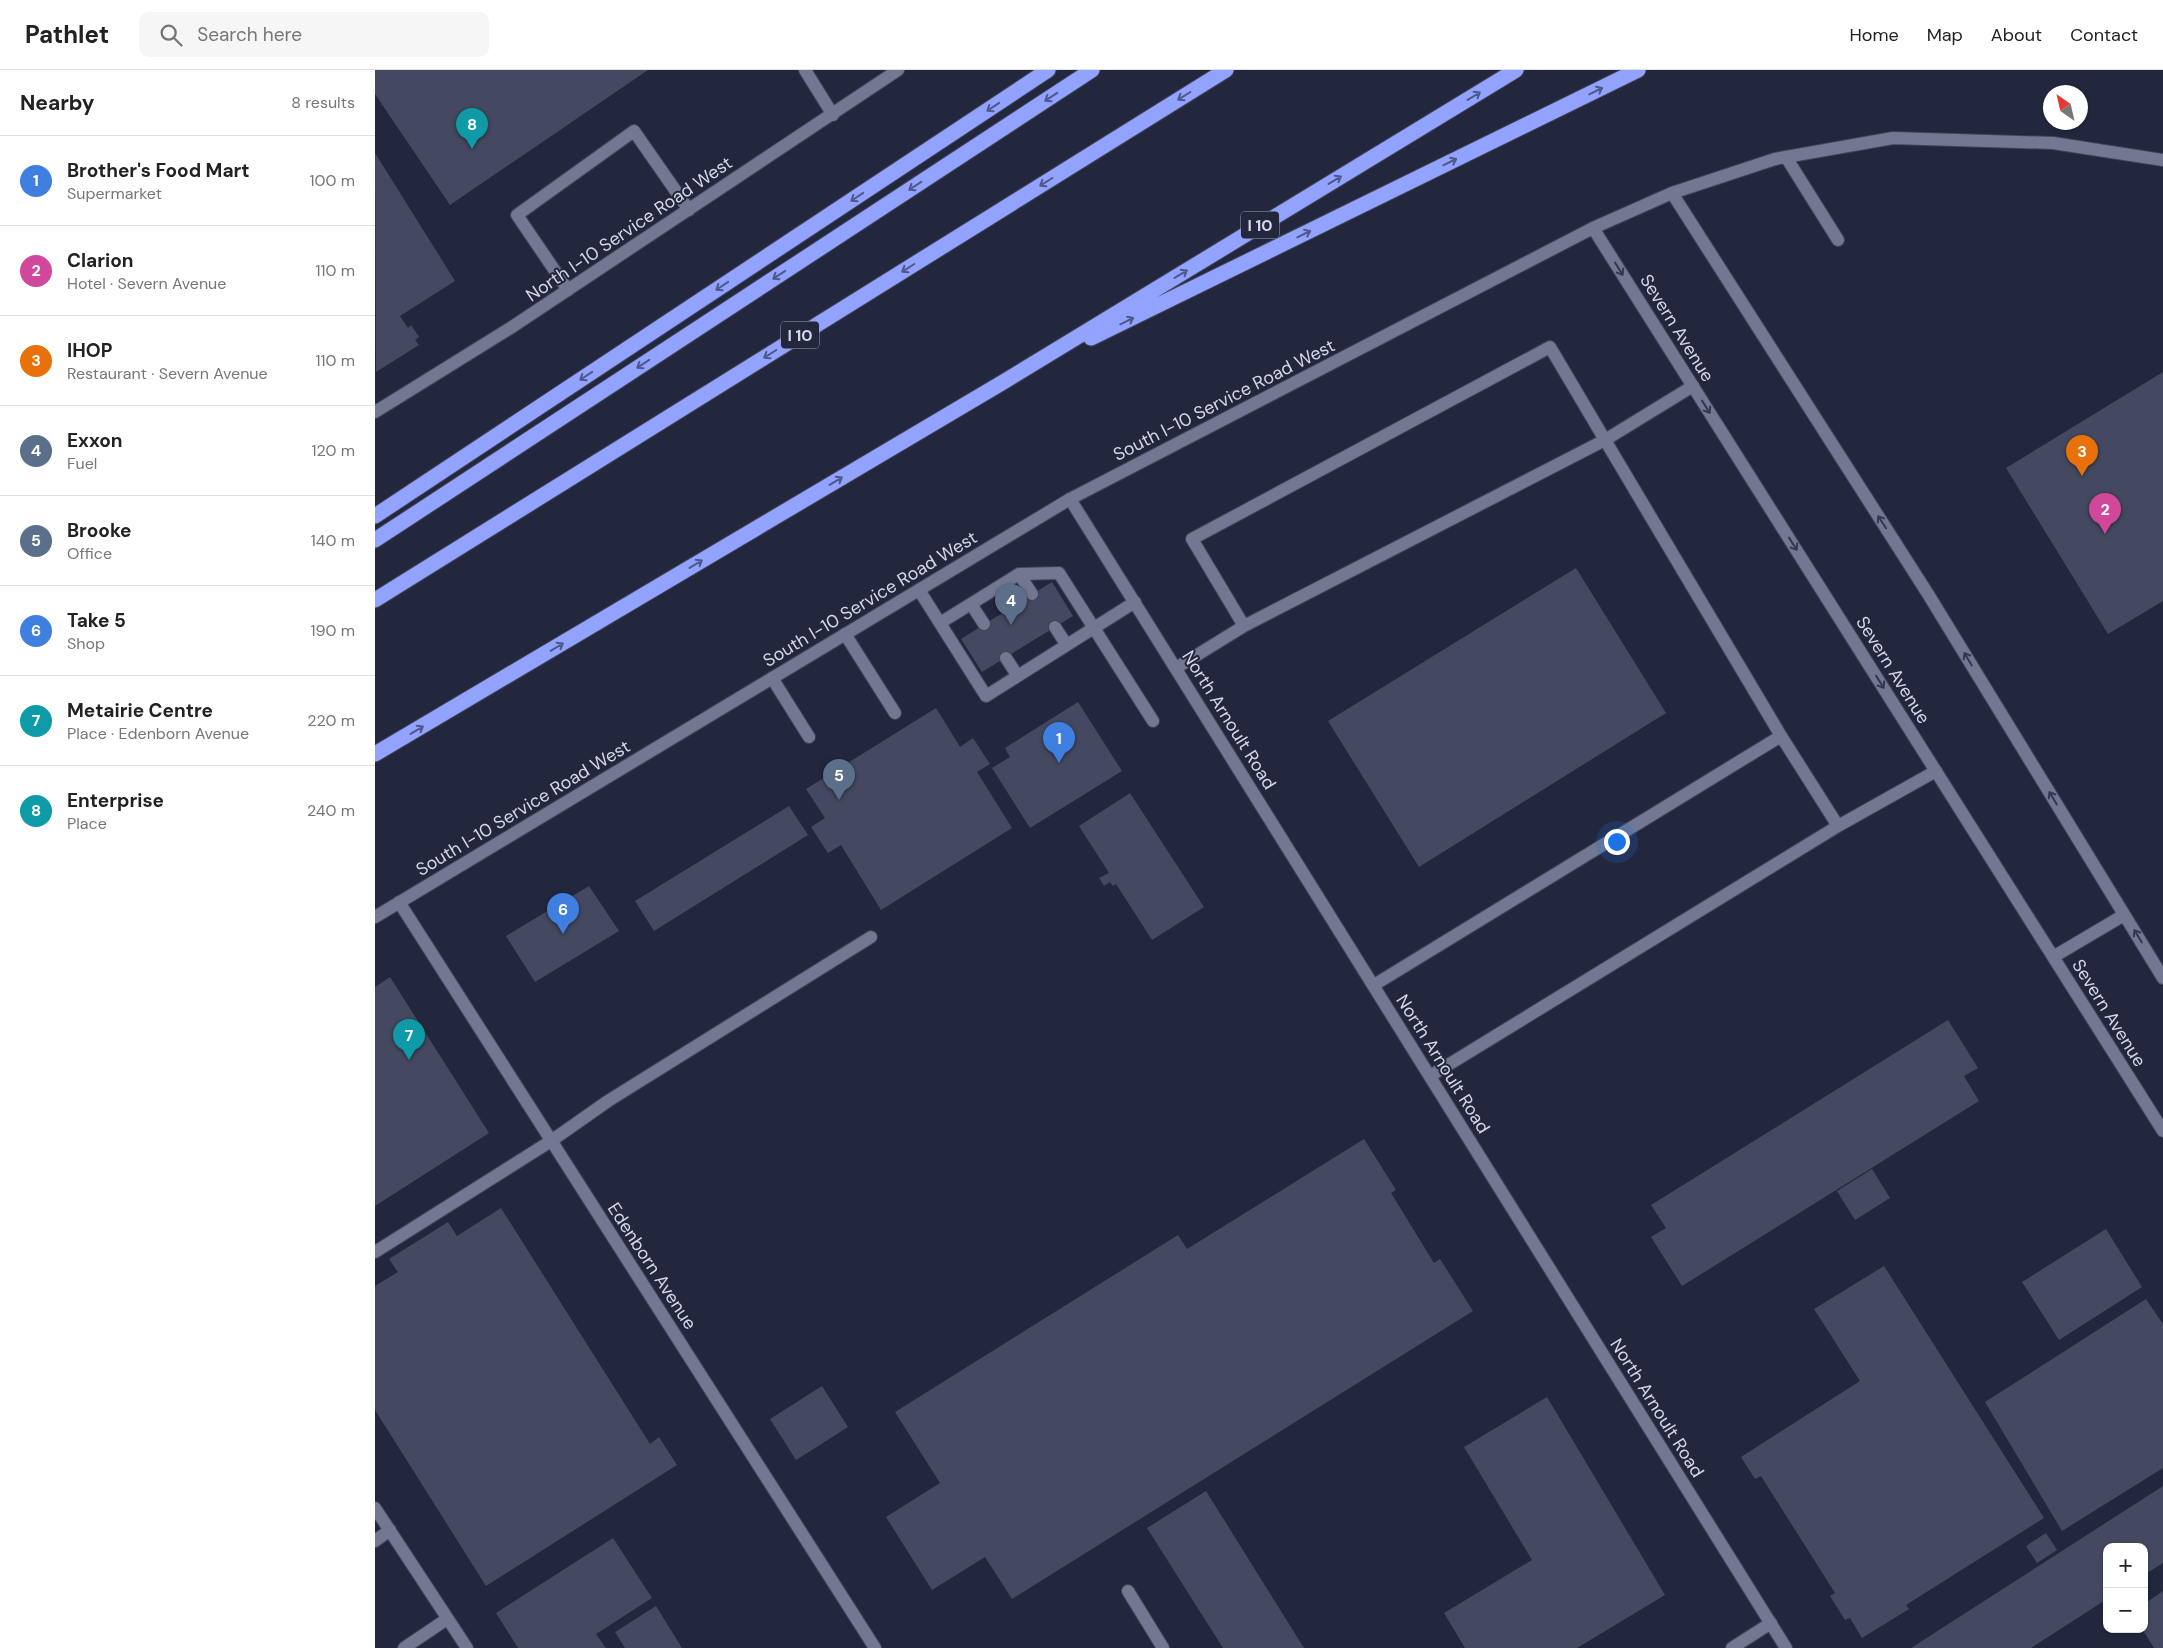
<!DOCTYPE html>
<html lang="en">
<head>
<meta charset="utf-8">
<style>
  body { margin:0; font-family:"DM Sans",sans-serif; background:#f6f6f6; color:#222 }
  .controls { position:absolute; right:15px; bottom:15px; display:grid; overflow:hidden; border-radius:10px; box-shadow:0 1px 4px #0004 }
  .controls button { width:45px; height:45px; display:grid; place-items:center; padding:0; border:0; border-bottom:1px solid #e0e0e0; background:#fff; color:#222; font:25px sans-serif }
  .compass { position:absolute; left:1668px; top:15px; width:45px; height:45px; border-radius:50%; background:#fff; box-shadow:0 1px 4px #0004; rotate:326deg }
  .you { position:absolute; left:1241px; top:771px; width:18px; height:18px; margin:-12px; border:4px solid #fff; border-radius:50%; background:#1a73e8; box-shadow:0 0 0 8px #1a73e833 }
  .badge { display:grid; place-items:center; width:32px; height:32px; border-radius:50%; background:#111827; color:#fff; font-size:16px; font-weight:700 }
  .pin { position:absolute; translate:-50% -41px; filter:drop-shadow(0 1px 2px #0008) }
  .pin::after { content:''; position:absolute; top:26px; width:18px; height:15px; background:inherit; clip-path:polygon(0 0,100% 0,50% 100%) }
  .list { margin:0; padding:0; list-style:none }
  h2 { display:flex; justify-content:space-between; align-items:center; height:65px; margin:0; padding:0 20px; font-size:21px }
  h2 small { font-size:16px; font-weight:400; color:#767676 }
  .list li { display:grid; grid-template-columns:32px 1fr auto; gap:15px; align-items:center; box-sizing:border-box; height:90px; padding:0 20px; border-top:1px solid #e0e0e0 }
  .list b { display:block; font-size:19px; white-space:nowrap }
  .list p { margin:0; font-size:16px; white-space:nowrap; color:#767676 }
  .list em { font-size:16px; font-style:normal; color:#767676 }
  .icon { flex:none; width:28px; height:28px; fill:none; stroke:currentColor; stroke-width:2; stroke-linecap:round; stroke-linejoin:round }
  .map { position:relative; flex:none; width:1788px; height:1578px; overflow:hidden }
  header { display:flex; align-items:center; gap:30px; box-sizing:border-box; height:70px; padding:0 25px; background:#fff; border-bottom:1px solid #e0e0e0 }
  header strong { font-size:24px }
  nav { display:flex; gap:28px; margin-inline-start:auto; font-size:18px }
  .search { width:350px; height:45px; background:#f6f6f6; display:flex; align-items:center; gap:12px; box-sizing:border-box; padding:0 18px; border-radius:10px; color:#767676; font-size:19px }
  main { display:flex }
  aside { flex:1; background:#fff }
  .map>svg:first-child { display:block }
  .building { fill:#444961 }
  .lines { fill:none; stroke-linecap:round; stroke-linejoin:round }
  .lane-casing { stroke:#404456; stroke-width:14 }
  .street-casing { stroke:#404456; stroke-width:14 }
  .secondary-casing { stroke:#404456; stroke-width:14 }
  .highway-casing { stroke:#404456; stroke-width:17 }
  .lane { stroke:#727792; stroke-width:12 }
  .street { stroke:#727792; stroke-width:12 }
  .secondary { stroke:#727792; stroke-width:12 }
  .highway { stroke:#92a2ff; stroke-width:15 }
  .oneway { stroke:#4f588b }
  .oneway2 { stroke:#33374f }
  .labels { text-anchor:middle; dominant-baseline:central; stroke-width:4; stroke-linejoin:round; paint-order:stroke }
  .shield { fill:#23273e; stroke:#9ea2b4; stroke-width:1 }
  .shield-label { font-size:16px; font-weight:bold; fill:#d3d7e6 }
  .street-label { font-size:18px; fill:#d3d7e6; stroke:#23273e }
</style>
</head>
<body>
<header>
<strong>Pathlet</strong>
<div class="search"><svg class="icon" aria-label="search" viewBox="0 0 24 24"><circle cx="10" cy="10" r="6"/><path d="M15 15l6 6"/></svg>Search here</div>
<nav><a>Home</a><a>Map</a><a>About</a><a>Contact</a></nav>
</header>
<main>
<aside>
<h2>Nearby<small>8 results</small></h2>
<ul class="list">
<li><span class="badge" style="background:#3f7fe0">1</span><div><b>Brother's Food Mart</b><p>Supermarket</p></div><em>100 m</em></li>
<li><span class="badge" style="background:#d1479c">2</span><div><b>Clarion</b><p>Hotel · Severn Avenue</p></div><em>110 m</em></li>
<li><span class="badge" style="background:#e8710a">3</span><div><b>IHOP</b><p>Restaurant · Severn Avenue</p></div><em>110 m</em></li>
<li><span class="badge" style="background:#5c6f8a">4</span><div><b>Exxon</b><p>Fuel</p></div><em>120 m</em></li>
<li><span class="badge" style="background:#5c6f8a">5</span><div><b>Brooke</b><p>Office</p></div><em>140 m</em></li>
<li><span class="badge" style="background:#3f7fe0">6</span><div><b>Take 5</b><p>Shop</p></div><em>190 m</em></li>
<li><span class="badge" style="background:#0f9aa8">7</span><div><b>Metairie Centre</b><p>Place · Edenborn Avenue</p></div><em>220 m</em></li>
<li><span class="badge" style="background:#0f9aa8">8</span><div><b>Enterprise</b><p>Place</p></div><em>240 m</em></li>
</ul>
</aside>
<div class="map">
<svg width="1788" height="1578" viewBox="0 0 1788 1578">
  <rect width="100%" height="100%" fill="#23273e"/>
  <path class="building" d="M 0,0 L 273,0 L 75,135 L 0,24 Z
    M 0,83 L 80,211 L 25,246 L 33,258 L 36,255 L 44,267 L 40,270 L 44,275 L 1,302 Z
    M 1788,302 L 1788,531 L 1733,564 L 1631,398 Z
    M 1201,498 L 1291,643 L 1044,797 L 953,651 Z
    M 677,512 L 698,546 L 607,602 L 586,569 Z
    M 703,632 L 747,701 L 655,758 L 617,698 L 635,687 L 630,678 Z
    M 561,638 L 585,677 L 598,668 L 615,694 L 602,702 L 637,758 L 506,840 L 466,775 L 453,783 L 436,757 L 450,748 L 431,719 Z
    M 755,723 L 829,837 L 777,870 L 741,814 L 738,816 L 735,812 L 729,816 L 724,808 L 734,803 L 704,756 Z
    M 414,736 L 433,765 L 279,861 L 260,831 Z
    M 214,816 L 244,861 L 160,912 L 131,866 Z
    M 15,907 L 114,1063 L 0,1136 L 0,917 Z
    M 1573,950 L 1603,998 L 1589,1006 L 1604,1031 L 1307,1216 L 1276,1167 L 1291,1158 L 1276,1135 Z
    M 989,1069 L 1021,1120 L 1016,1123 L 1059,1193 L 1065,1189 L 1098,1241 L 637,1529 L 610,1487 L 557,1520 L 511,1447 L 565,1413 L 520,1342 L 803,1165 L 812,1179 Z
    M 1497,1099 L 1515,1128 L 1480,1150 L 1462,1121 Z
    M 126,1138 L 275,1374 L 284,1367 L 302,1395 L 111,1516 L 0,1340 L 0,1216 L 23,1202 L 14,1189 L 73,1152 L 82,1166 Z
    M 1731,1159 L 1767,1217 L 1684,1270 L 1647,1212 Z
    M 1509,1196 L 1669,1448 L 1531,1535 L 1534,1539 L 1487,1568 L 1475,1548 L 1470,1550 L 1455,1526 L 1460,1523 L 1386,1406 L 1380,1409 L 1366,1387 L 1485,1311 L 1439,1239 Z
    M 1771,1229 L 1788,1254 L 1788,1398 L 1687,1461 L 1610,1332 Z
    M 447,1316 L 473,1357 L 421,1390 L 395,1349 Z
    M 1172,1327 L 1290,1525 L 1202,1578 L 1090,1578 L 1069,1543 L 1157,1490 L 1089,1377 Z
    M 1788,1416 L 1788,1493 L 1769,1505 L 1769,1477 L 1732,1477 L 1732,1529 L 1656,1578 L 1536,1578 Z
    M 831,1421 L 929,1578 L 848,1578 L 772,1458 Z
    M 1671,1463 L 1682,1480 L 1662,1493 L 1651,1476 Z
    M 238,1468 L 277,1528 L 221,1564 L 231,1578 L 143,1578 L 121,1543 Z
    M 1788,1521 L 1788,1578 L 1779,1578 L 1767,1559 L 1769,1559 L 1769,1534 Z
    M 281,1536 L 307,1578 L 250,1578 L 240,1562 Z"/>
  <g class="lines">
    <defs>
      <path id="lane" d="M 1411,87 L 1463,170
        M 193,220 L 142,145 L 259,61 L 314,140
        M 644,504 L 657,524
        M 544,520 L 611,626 L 760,532
        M 596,534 L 609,554
        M 565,553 L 644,504 L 684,503 L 778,651
        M 869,556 L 1230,370 L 1406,666 L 999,915
        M 680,557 L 691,574
        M 470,564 L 520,643
        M 631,588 L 642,605
        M 801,598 L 869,556 L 817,469 L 1175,277 L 1230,370 L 1318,316
        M 397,608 L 434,667
        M 1463,756 L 1561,701
        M 1055,1006 L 1463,756 L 1406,666
        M 0,1182 L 176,1071 L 233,1031 L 496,867
        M 0,1438 L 92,1578
        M 0,1471 L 15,1460
        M 753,1521 L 788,1578
        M 29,1578 L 72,1549
        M 1357,1578 L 1396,1553"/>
      <path id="street" d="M 430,0 L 458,45
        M 695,429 L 1411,1578
        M 24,832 L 500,1578"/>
      <path id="secondary" d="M 1297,123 L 1553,524 L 1788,908
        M 1218,158 L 1788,1061
        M 0,342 L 137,257 L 523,0
        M 0,847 L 695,429 L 1218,158 L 1297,123 L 1400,89 L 1518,68 L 1678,73 L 1788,90
        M 1678,887 L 1749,845"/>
      <path id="highway" d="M 716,268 L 1263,0
        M 0,446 L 673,0
        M 0,470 L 717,0
        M 0,530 L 851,0
        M 0,684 L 630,311 L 1141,0"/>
    </defs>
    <use href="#lane" class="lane-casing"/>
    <use href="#street" class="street-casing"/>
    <use href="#secondary" class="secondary-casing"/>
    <use href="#highway" class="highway-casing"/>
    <use href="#lane" class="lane"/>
    <use href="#street" class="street"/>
    <use href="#secondary" class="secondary"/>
    <use href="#highway" class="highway"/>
  </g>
  <defs><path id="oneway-shaft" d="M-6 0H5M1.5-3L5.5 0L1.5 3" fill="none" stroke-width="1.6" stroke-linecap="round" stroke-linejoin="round" transform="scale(1.25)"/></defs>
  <g class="oneway">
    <use href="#oneway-shaft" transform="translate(1221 21) rotate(-26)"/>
    <use href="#oneway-shaft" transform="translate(809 26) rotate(148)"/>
    <use href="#oneway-shaft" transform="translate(1099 26) rotate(-31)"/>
    <use href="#oneway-shaft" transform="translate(676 27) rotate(147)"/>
    <use href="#oneway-shaft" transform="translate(618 37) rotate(146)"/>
    <use href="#oneway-shaft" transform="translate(1075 92) rotate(-26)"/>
    <use href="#oneway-shaft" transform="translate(960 110) rotate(-31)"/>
    <use href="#oneway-shaft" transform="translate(671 112) rotate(148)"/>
    <use href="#oneway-shaft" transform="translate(540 116) rotate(147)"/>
    <use href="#oneway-shaft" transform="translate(482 127) rotate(146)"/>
    <use href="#oneway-shaft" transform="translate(929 164) rotate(-26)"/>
    <use href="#oneway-shaft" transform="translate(533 198) rotate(148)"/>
    <use href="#oneway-shaft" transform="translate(806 204) rotate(-31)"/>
    <use href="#oneway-shaft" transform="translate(404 205) rotate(147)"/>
    <use href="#oneway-shaft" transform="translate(347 216) rotate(146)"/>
    <use href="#oneway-shaft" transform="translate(752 251) rotate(-26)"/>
    <use href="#oneway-shaft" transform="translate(395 284) rotate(148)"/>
    <use href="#oneway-shaft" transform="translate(268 294) rotate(147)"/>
    <use href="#oneway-shaft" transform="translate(211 306) rotate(146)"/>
    <use href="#oneway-shaft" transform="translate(461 411) rotate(-31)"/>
    <use href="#oneway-shaft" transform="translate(321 494) rotate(-31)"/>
    <use href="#oneway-shaft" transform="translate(182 577) rotate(-31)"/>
    <use href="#oneway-shaft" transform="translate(42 660) rotate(-31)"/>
  </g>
  <g class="oneway2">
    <use href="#oneway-shaft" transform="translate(1244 199) rotate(58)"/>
    <use href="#oneway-shaft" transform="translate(1331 337) rotate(58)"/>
    <use href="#oneway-shaft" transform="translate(1507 452) rotate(-123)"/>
    <use href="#oneway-shaft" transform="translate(1418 474) rotate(58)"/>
    <use href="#oneway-shaft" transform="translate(1593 589) rotate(-121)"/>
    <use href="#oneway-shaft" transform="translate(1505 612) rotate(58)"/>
    <use href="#oneway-shaft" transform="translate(1678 728) rotate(-121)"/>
    <use href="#oneway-shaft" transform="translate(1763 866) rotate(-121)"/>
  </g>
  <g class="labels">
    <g class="shield">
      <rect x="866" y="141.5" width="38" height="27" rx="4"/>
      <rect x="406" y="251.5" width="38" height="27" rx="4"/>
    </g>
    <g class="shield-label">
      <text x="885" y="155">I 10</text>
      <text x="425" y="265">I 10</text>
    </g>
    <g class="street-label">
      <text transform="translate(254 159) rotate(-34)">North I-10 Service Road West</text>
      <text transform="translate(1302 258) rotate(58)">Severn Avenue</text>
      <text transform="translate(849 330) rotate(-27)">South I-10 Service Road West</text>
      <text transform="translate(495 529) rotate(-31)">South I-10 Service Road West</text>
      <text transform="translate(1518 600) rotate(58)">Severn Avenue</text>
      <text transform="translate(854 650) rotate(58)">North Arnoult Road</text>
      <text transform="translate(148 738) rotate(-31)">South I-10 Service Road West</text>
      <text transform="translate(1734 943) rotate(58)">Severn Avenue</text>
      <text transform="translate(1068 994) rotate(58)">North Arnoult Road</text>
      <text transform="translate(277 1196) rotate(57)">Edenborn Avenue</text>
      <text transform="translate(1282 1338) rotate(58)">North Arnoult Road</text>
    </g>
  </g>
</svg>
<div class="controls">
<button>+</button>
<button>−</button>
</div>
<svg class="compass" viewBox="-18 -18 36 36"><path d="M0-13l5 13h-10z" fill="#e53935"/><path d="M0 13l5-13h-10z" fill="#767676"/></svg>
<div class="you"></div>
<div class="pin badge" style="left:684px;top:693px;background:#3f7fe0">1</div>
<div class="pin badge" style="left:1730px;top:464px;background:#d1479c">2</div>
<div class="pin badge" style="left:1707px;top:406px;background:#e8710a">3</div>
<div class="pin badge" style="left:636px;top:555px;background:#5c6f8a">4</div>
<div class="pin badge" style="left:464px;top:730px;background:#5c6f8a">5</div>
<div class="pin badge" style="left:188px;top:864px;background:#3f7fe0">6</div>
<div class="pin badge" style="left:34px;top:990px;background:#0f9aa8">7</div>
<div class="pin badge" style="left:97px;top:79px;background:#0f9aa8">8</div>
</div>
</main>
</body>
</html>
